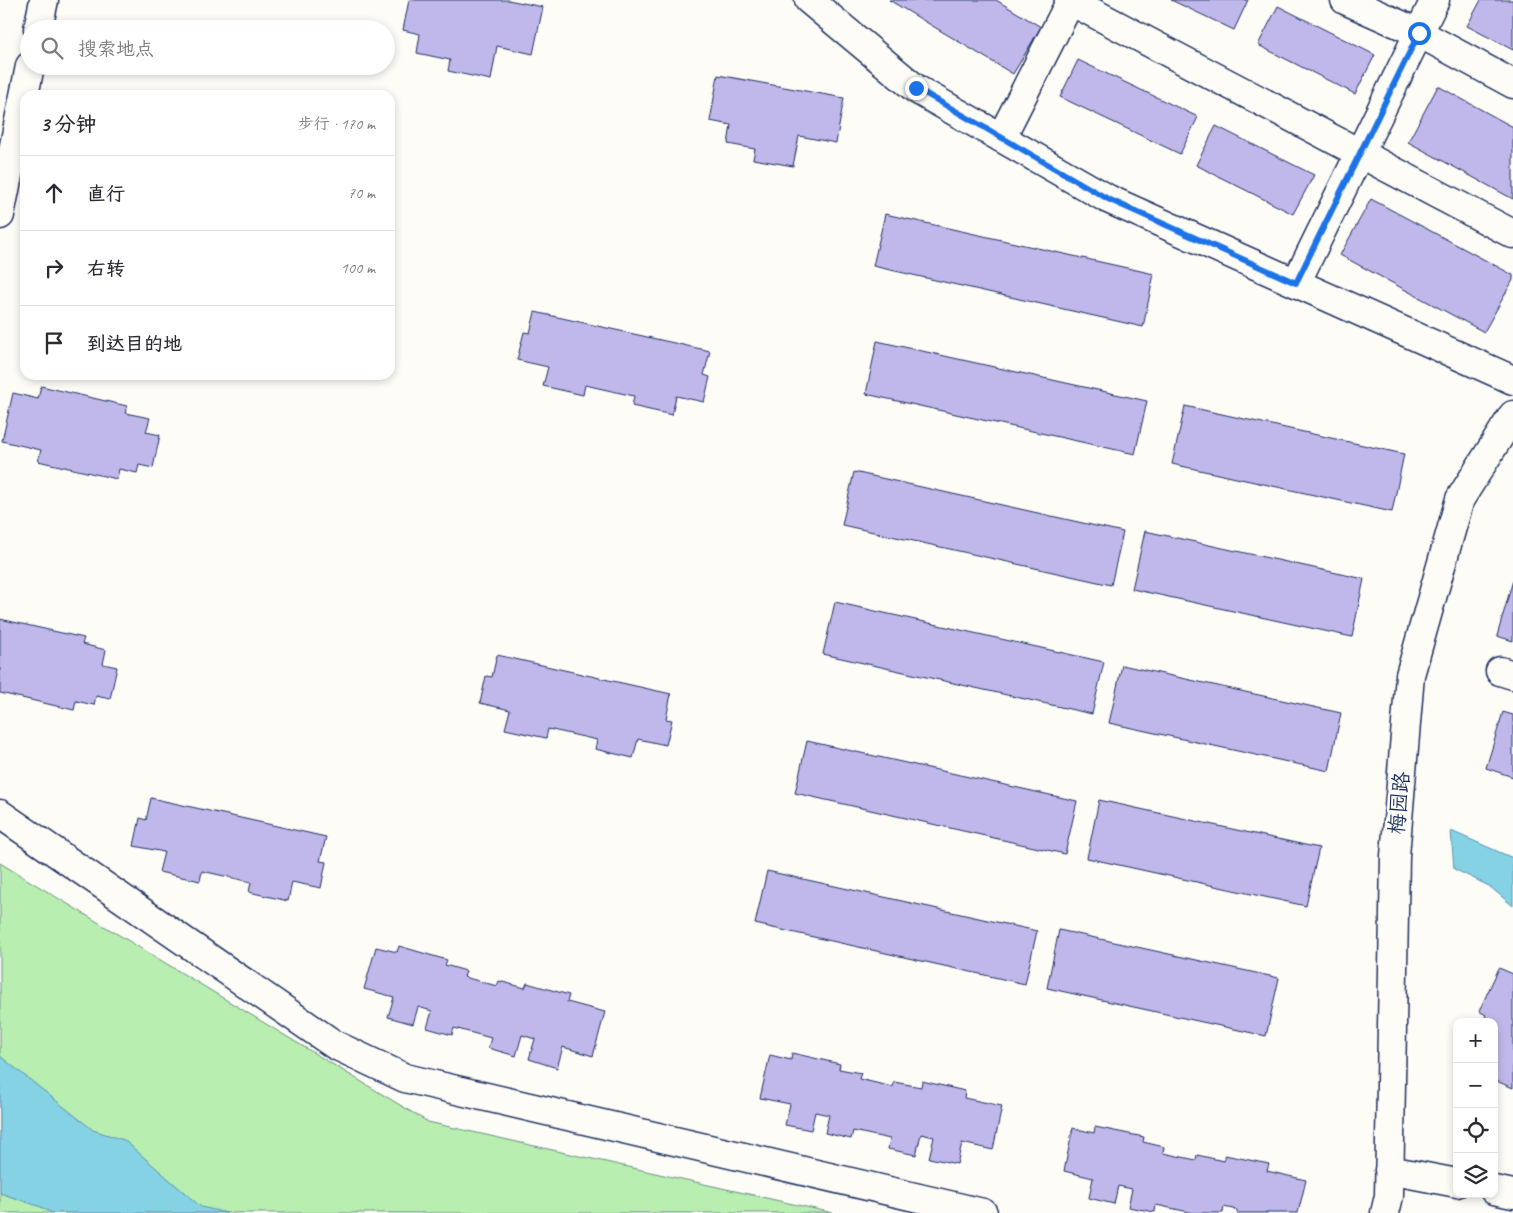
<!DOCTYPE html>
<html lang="zh">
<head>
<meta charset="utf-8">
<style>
  body { margin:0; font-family:Caveat,"LXGW WenKai TC",sans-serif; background:#f2f2f3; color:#2b2b33 }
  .controls { position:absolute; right:15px; bottom:15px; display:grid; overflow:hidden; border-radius:10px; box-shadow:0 2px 8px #0003 }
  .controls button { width:45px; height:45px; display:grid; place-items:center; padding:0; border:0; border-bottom:1px solid #e1e1e2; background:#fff; color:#2b2b33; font:25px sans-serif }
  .stop { position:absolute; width:15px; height:15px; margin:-11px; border:4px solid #1a73e8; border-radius:50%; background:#fff }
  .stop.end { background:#1a73e8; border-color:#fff; box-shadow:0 1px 5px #0008 }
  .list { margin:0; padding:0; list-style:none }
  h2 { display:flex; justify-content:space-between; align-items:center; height:65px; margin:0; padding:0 20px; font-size:21px }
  h2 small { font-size:16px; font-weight:400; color:#7c7c81 }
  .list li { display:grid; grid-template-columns:32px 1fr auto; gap:15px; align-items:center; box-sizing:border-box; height:75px; padding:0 20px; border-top:1px solid #e1e1e2 }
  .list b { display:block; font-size:19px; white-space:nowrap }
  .list em { font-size:16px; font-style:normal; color:#7c7c81 }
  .icon { flex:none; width:28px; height:28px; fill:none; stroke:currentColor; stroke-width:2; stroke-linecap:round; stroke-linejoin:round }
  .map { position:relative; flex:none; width:1513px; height:1213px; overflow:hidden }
  .search { position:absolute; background:#fff; box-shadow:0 2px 8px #0003; left:20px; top:20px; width:375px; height:55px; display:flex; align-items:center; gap:12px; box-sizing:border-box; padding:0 18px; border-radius:28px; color:#7c7c81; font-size:19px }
  .panel { position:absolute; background:#fff; box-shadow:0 2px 8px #0003; left:20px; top:90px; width:375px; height:290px; border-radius:15px }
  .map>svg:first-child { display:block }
  .green { fill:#b8eeaf; stroke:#6a8e86 }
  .water { fill:#85d2e5; stroke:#5b91af }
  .building { fill:#c0b8ea; stroke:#1b2f5e }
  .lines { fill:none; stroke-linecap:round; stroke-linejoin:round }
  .minor-casing { stroke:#1b2f5e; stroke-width:31 }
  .minor { stroke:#fdfcf7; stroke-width:28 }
  .route { stroke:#1a73e8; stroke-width:6 }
  .labels { text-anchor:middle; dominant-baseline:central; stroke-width:4.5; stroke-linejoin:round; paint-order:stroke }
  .street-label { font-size:21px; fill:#1b2f5e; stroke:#fdfcf7 }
</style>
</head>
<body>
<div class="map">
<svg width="1513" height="1213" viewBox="0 0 1513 1213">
  <rect width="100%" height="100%" fill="#fdfcf7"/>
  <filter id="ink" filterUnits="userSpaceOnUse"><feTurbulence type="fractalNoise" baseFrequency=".02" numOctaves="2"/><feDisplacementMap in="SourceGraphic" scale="10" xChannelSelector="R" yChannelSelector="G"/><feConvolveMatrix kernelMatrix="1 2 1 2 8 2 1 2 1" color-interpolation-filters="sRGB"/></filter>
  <g filter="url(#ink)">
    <path class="green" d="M 0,863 L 428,1122 L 833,1213 L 0,1213 Z"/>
    <path class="water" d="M 1451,831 L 1513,858 L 1513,906 L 1489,886 L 1454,869 Z
      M 0,1056 L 93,1130 L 124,1140 L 201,1207 L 227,1213 L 52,1213 L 41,1207 L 0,1193 Z"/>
    <path class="building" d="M 409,0 L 508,0 L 543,7 L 533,54 L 497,46 L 491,80 L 448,71 L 450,60 L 417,53 L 420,34 L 403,30 Z
      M 889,0 L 996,0 L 1041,27 L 1013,74 Z
      M 1171,0 L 1248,0 L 1234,30 Z
      M 1481,0 L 1513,0 L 1513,50 L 1467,26 Z
      M 1278,6 L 1375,55 L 1355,94 L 1258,45 Z
      M 1078,60 L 1198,117 L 1180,154 L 1060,97 Z
      M 718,75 L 844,98 L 836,143 L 799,136 L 793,166 L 753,159 L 755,149 L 728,144 L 731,125 L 710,121 Z
      M 1438,86 L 1513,127 L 1513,199 L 1408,142 Z
      M 1216,126 L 1314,175 L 1293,214 L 1196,165 Z
      M 1371,199 L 1513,275 L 1513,280 L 1484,332 L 1340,255 Z
      M 885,214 L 1154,274 L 1143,327 L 873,266 Z
      M 535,312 L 710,351 L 704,375 L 710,377 L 704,402 L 676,396 L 672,415 L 632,406 L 634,396 L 585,385 L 583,395 L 543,386 L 548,367 L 517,360 L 524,332 L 530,333 Z
      M 877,341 L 1147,401 L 1135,454 L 866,394 Z
      M 41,386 L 127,406 L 125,413 L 150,418 L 146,432 L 160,435 L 153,468 L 139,465 L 137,473 L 119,469 L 117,479 L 38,461 L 41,450 L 2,441 L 13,393 L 38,399 Z
      M 1185,406 L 1404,454 L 1392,512 L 1172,464 Z
      M 854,472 L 1123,532 L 1111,585 L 842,525 Z
      M 1145,531 L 1364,579 L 1352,637 L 1132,589 Z
      M 1513,580 L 1513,641 L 1497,636 Z
      M 835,602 L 1104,662 L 1092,714 L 823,654 Z
      M 0,619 L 84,638 L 82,644 L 106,650 L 103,664 L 117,667 L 110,699 L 96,696 L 94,705 L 76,701 L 74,710 L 0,693 Z
      M 497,655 L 671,694 L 666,719 L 672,720 L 666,745 L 638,739 L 633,758 L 595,749 L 597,740 L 548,729 L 546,738 L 505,729 L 510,710 L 480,703 L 486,676 L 492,677 Z
      M 1122,665 L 1341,713 L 1329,771 L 1109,723 Z
      M 1503,712 L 1513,715 L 1513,777 L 1486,768 Z
      M 807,741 L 1077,801 L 1065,854 L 795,793 Z
      M 151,798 L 326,837 L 320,861 L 326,862 L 321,888 L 292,882 L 288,901 L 249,892 L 251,882 L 202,871 L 200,881 L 159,872 L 164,852 L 134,846 L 140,818 L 146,820 Z
      M 1099,800 L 1319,848 L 1306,906 L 1087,858 Z
      M 767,871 L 1037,931 L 1025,984 L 755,924 Z
      M 1059,930 L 1279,978 L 1266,1036 L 1047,988 Z
      M 399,946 L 447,960 L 445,965 L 466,971 L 464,977 L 497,986 L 499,981 L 525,988 L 527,983 L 569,995 L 567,1002 L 605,1012 L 593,1056 L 563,1047 L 557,1068 L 529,1059 L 535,1039 L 522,1035 L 516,1056 L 488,1048 L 491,1038 L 454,1028 L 452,1035 L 427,1028 L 432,1011 L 418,1007 L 413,1024 L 388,1017 L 394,997 L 364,989 L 376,947 L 397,952 Z
      M 1499,968 L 1513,974 L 1513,1088 L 1494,1080 L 1494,1022 L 1483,1022 L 1486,1015 L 1479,1011 Z
      M 792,1053 L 840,1064 L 839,1069 L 861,1073 L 859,1079 L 893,1087 L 894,1082 L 921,1087 L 922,1081 L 965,1091 L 964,1098 L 1002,1106 L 993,1150 L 962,1143 L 957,1164 L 929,1158 L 934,1137 L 921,1134 L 916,1155 L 888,1149 L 890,1139 L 853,1131 L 851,1139 L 825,1133 L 829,1115 L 815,1112 L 811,1130 L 785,1125 L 790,1104 L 760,1098 L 770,1055 L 791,1060 Z
      M 1095,1127 L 1144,1137 L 1143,1142 L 1164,1147 L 1163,1153 L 1196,1160 L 1197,1155 L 1224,1161 L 1225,1155 L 1269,1164 L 1267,1171 L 1306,1180 L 1298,1213 L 1237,1213 L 1237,1210 L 1224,1207 L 1223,1213 L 1194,1213 L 1156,1205 L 1155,1212 L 1128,1207 L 1132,1189 L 1118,1186 L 1114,1204 L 1089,1198 L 1093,1178 L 1064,1171 L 1073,1128 L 1094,1133 Z"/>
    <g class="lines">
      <defs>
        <path id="minor" d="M 809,0 L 916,89 L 1108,199 L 1513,380
          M 1069,0 L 1513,234
          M 1345,0 L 1419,33 L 1513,84
          M 38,29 L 44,0
          M 1001,138 L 1071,0
          M 0,215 L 30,66
          M 1296,283 L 1435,0
          M 1500,671 L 1513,675
          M 0,814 L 335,1045 L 405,1078 L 983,1213
          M 1389,1170 L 1457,1183
          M 1494,1190 L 1513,1194
          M 1385,1213 L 1389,1196 L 1395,856 L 1410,675 L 1460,499 L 1513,415"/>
      </defs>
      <use href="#minor" class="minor-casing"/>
      <use href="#minor" class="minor"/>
    </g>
  </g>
  <g class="lines" filter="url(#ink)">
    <path class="route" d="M 916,88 L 1108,199 L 1296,283 L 1419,33"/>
  </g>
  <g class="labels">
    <g class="street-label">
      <text transform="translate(1399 803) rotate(-85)">梅园路</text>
    </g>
  </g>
</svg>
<div class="controls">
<button>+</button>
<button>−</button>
<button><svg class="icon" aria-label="locate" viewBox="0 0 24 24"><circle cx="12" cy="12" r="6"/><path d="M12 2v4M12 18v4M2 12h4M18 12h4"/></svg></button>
<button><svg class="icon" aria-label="layers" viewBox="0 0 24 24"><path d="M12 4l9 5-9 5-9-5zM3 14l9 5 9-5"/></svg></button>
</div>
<div class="stop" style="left:1419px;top:33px"></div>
<div class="stop end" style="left:916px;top:88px"></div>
<div class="search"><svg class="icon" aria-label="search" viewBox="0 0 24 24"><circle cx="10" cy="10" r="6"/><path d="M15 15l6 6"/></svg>搜索地点</div>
<section class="panel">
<h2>3 分钟<small>步行 · 170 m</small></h2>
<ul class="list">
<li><svg class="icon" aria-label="ahead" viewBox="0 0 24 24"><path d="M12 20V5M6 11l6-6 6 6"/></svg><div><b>直行</b></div><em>70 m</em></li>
<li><svg class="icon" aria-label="right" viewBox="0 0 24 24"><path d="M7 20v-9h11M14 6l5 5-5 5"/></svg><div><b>右转</b></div><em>100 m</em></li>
<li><svg class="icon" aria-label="arrive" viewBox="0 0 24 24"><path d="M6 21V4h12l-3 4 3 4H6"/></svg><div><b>到达目的地</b></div></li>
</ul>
</section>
</div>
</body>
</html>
